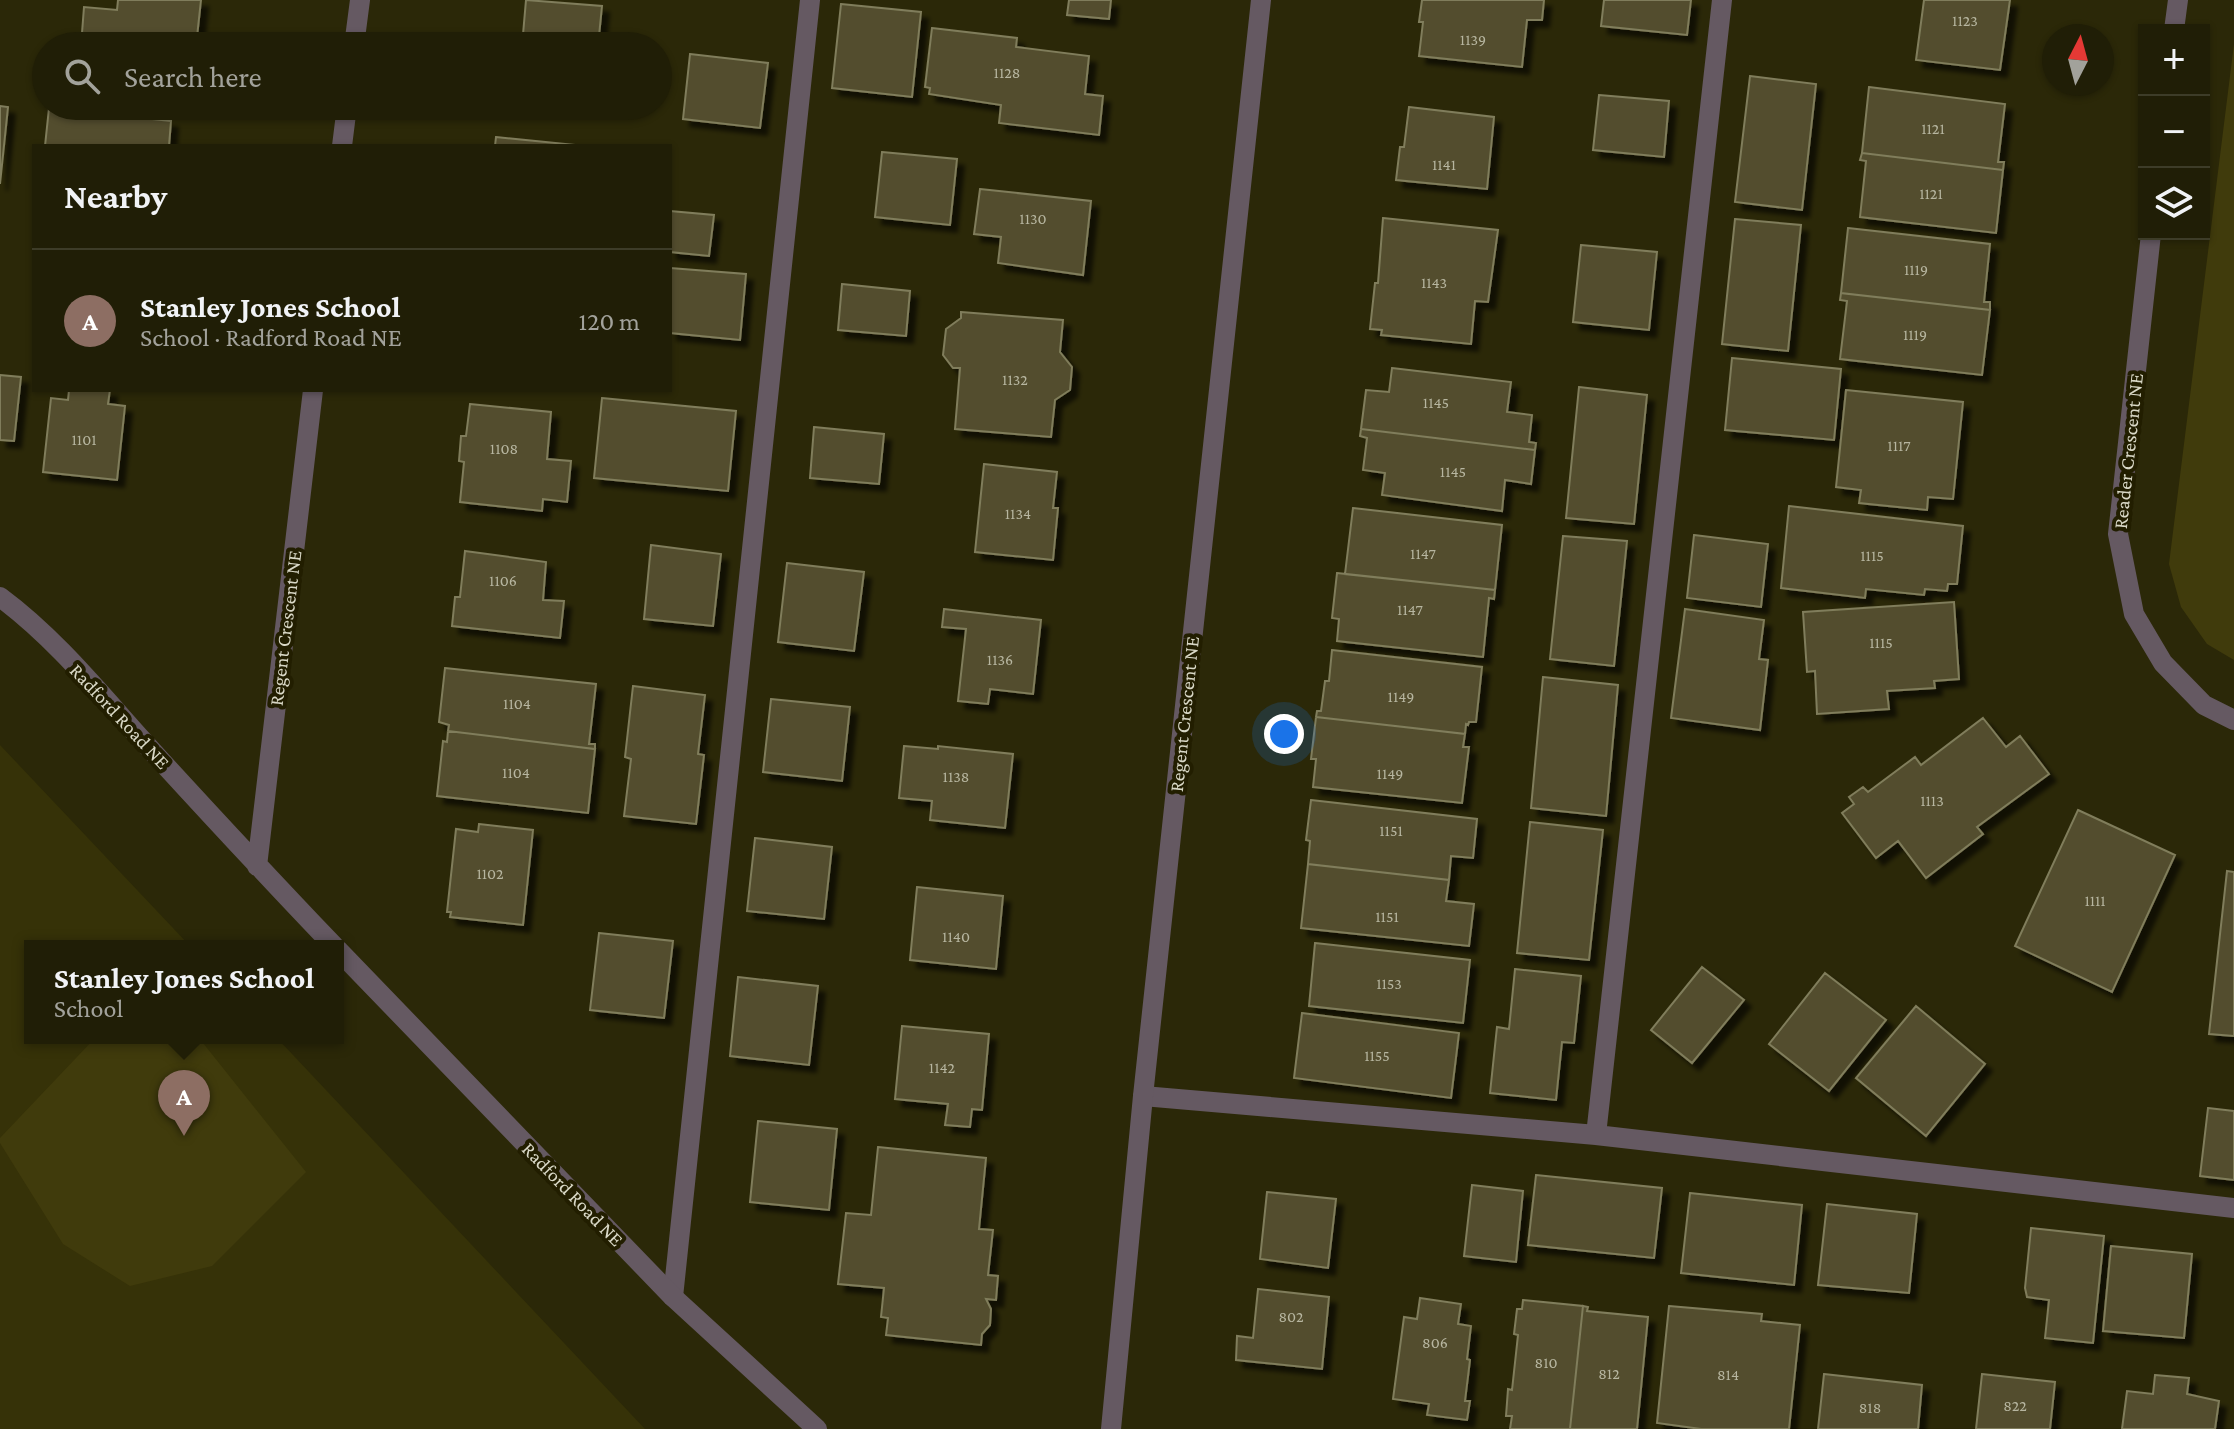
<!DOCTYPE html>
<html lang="en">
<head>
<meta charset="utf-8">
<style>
  body { margin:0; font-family:"Crimson Pro",serif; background:#2d2b14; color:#f1f3f6 }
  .controls { position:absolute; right:24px; top:24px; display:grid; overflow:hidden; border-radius:0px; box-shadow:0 2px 6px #0004 }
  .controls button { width:72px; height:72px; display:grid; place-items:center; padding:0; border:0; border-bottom:2px solid #3d3c28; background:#201e06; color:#f1f3f6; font:40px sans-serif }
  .compass { position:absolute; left:2042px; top:24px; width:72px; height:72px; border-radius:50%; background:#201e06; box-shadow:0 2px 6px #0004; rotate:6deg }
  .you { position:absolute; left:1284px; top:734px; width:28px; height:28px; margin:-20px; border:6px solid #fff; border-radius:50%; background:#1a73e8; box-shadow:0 0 0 12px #1a73e833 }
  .badge { display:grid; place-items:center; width:52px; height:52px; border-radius:50%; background:#2563eb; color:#fff; font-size:26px; font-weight:700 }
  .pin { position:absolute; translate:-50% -66px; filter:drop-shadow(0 2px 4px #0008) }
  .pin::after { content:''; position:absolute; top:42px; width:28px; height:24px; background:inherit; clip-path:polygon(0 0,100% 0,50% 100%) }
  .popup { position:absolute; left:24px; top:940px; width:320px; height:104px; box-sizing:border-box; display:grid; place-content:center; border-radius:0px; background:#201e06; filter:drop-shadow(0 2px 6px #0005); font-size:26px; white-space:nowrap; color:#a2a29b }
  .popup b { font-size:30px; color:#f1f3f6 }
  .popup::after { content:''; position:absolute; left:50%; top:100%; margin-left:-16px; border:16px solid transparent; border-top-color:#201e06 }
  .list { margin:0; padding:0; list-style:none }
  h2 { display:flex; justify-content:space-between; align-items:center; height:104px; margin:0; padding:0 32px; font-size:34px }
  h2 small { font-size:26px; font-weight:400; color:#a2a29b }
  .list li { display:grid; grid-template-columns:52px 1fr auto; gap:24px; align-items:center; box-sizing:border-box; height:144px; padding:0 32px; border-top:2px solid #3d3c28 }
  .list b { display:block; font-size:30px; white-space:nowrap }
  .list p { margin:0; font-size:26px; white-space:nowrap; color:#a2a29b }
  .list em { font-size:26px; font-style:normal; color:#a2a29b }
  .icon { flex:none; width:44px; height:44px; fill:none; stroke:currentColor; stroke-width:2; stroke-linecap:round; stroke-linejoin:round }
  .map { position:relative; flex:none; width:2234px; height:1429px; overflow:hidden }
  .search { position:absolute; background:#201e06; box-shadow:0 2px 6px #0004; left:32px; top:32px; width:640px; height:88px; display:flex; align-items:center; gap:20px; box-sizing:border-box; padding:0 28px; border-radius:44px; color:#a2a29b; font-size:30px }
  .panel { position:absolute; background:#201e06; box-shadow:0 2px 6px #0004; left:32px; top:144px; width:640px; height:248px; border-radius:0px }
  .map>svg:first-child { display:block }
  .built { fill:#363208 }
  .green { fill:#403b0c }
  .building { fill:#524e2e; stroke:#807d5b; stroke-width:2; filter:url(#shadow) }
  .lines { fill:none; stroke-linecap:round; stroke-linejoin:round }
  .lane { stroke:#655962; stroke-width:20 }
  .street { stroke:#655962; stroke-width:20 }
  .labels { text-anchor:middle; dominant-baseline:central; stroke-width:8; stroke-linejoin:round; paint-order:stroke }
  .number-label { font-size:16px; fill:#b7b6a0 }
  .street-label { font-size:20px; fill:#d9d8c6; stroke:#221e00 }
</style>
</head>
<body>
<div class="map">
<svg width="2234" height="1429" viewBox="0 0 2234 1429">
  <defs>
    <filter id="shadow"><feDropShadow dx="7" dy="7" stdDeviation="2" flood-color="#0009"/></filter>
  </defs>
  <rect width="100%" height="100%" fill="#2b2808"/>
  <path class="built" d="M 0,745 L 190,946 L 30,946 L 30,1038 L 277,1038 L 645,1429 L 0,1429 Z"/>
  <path class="green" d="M 2234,44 L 2234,660 L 2207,644 L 2181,607 L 2169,564 Z
    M 95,1038 L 199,1038 L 306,1172 L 212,1266 L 130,1286 L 63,1244 L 0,1143 L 0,1138 Z"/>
  <path class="building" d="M 118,0 L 201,0 L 196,46 L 81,46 L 84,7 L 117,10 Z
    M 526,0 L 602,6 L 598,46 L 522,46 Z
    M 1069,0 L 1111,0 L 1109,19 L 1067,15 Z
    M 1422,0 L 1544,0 L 1542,20 L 1527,20 L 1522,67 L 1419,56 L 1423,22 L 1419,22 Z
    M 1604,0 L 1691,0 L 1687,35 L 1601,26 Z
    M 1924,0 L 2010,0 L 2000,70 L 1916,60 Z
    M 841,4 L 921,12 L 912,97 L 832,88 Z
    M 932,28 L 1017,38 L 1016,47 L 1089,56 L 1085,94 L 1103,96 L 1099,135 L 999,123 L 1001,105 L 929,94 L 930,88 L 925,87 Z
    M 690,54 L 768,63 L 760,128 L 683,119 Z
    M 1750,76 L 1816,84 L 1802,210 L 1735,202 Z
    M 1869,87 L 2005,104 L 1998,162 L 2004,162 L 2003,170 L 1862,153 Z
    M 1599,95 L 1669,101 L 1664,157 L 1593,150 Z
    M 0,106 L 8,107 L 0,184 Z
    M 1409,107 L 1494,117 L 1487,189 L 1396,180 L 1400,147 L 1404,147 Z
    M 49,108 L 171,121 L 169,146 L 45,146 Z
    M 496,137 L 585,146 L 495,146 Z
    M 882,152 L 957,159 L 950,225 L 875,217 Z
    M 1862,153 L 2003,170 L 1996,233 L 1860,217 L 1866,161 L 1860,160 Z
    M 980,189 L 1091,201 L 1083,275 L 998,263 L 1001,237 L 974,234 Z
    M 670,211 L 714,215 L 709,256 L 670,252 Z
    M 1383,218 L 1498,230 L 1488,302 L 1475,301 L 1471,344 L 1381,335 L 1382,330 L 1370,329 L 1375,283 L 1378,283 Z
    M 1735,219 L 1801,225 L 1788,351 L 1722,344 Z
    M 1848,228 L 1990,244 L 1984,302 L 1990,302 L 1990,310 L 1841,293 Z
    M 1581,245 L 1657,252 L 1649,330 L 1573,322 Z
    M 670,268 L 746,274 L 740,340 L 670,333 Z
    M 842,284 L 910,291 L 906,336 L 838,330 Z
    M 1841,293 L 1990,310 L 1982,375 L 1840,359 L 1847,301 L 1840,300 Z
    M 961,312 L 1063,320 L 1060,352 L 1072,367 L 1070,390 L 1055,400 L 1051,437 L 955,429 L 960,368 L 953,368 L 943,355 L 946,329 L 961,318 Z
    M 1732,358 L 1841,369 L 1834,440 L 1725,430 Z
    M 1392,368 L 1511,382 L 1507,412 L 1532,415 L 1529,442 L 1536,443 L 1535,450 L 1361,429 L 1366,390 L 1389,392 Z
    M 0,375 L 21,377 L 14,441 L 0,440 Z
    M 1579,387 L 1647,395 L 1634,524 L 1566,518 Z
    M 69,390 L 110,390 L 108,404 L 125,406 L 117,480 L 43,472 L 51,398 L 68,400 Z
    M 1846,390 L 1963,402 L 1953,499 L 1928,497 L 1927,510 L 1859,503 L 1861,490 L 1836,487 Z
    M 602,398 L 736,411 L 728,491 L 594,478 Z
    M 470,404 L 551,412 L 547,459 L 571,461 L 567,502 L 543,499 L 542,511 L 460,502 L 464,462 L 459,461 L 461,436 L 466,436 Z
    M 814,427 L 884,434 L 879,484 L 810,478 Z
    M 1361,429 L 1535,450 L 1531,484 L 1505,480 L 1502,511 L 1382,495 L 1385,473 L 1363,470 L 1367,438 L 1360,436 Z
    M 984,464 L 1057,472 L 1053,508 L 1058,508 L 1053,560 L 975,552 Z
    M 1789,506 L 1963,526 L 1957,584 L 1948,584 L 1947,591 L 1925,589 L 1924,595 L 1866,589 L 1865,598 L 1781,588 Z
    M 1353,508 L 1502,525 L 1495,590 L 1345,574 Z
    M 1694,535 L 1768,544 L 1761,607 L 1687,598 Z
    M 1563,536 L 1627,541 L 1614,666 L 1550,659 Z
    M 651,545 L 721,554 L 713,626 L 644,619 Z
    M 465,551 L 546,562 L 543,600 L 564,601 L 560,638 L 452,626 L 455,597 L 460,597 Z
    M 787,563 L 864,572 L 854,651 L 778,642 Z
    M 1337,573 L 1495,590 L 1494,599 L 1489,598 L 1483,657 L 1337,641 L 1339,619 L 1332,618 Z
    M 1954,602 L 1959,679 L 1934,681 L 1935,688 L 1887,691 L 1889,709 L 1817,714 L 1815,671 L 1807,672 L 1803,612 Z
    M 944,609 L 1041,620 L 1033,694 L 990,689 L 988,704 L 958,701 L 966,629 L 942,627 Z
    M 1685,609 L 1764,620 L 1759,659 L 1768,660 L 1760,730 L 1671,718 Z
    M 1332,650 L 1482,667 L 1476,722 L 1469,722 L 1468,725 L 1466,724 L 1465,734 L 1316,717 L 1317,711 L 1321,711 L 1325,681 L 1329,681 Z
    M 445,668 L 596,684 L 589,744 L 595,744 L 595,749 L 448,731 L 449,725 L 439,722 Z
    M 1543,677 L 1618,685 L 1606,816 L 1531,808 Z
    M 633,686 L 705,695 L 698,754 L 704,755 L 696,824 L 624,816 L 631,759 L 625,757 Z
    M 771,699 L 850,707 L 842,781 L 763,772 Z
    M 1316,717 L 1465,734 L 1463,747 L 1469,747 L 1462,803 L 1313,787 L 1316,759 L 1311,759 Z
    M 1983,718 L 2006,747 L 2020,736 L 2049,774 L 1977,827 L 1983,834 L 1926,878 L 1898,841 L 1876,858 L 1842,813 L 1854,804 L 1849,797 L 1863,787 L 1868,792 L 1915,757 L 1921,765 Z
    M 448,731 L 595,749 L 588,813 L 437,796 L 443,741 L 447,742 Z
    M 904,746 L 938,749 L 938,746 L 1013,754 L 1005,828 L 930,820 L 932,801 L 899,798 Z
    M 1311,800 L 1477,819 L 1473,858 L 1451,856 L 1449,880 L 1308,864 L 1310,841 L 1306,840 Z
    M 2078,810 L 2175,855 L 2112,992 L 2015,946 Z
    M 1530,822 L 1603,830 L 1589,960 L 1517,953 Z
    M 479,824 L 533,830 L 523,925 L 450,917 L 451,912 L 447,912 L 456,829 L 478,832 Z
    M 755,838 L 832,847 L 824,919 L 747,911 Z
    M 1308,864 L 1449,880 L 1446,901 L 1474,904 L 1469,946 L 1301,928 Z
    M 2227,871 L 2234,872 L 2234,1036 L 2209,1034 Z
    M 917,887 L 1003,896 L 996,969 L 910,960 Z
    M 599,933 L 673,941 L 664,1018 L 590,1010 Z
    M 1315,943 L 1470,960 L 1463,1023 L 1309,1006 Z
    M 1702,967 L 1744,1000 L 1692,1063 L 1651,1030 Z
    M 1515,969 L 1581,976 L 1574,1043 L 1562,1042 L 1556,1100 L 1490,1093 L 1497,1027 L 1509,1029 Z
    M 1825,973 L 1886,1020 L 1829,1091 L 1769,1044 Z
    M 738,977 L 818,986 L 809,1065 L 730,1056 Z
    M 1916,1006 L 1985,1064 L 1926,1136 L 1856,1078 Z
    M 1302,1013 L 1459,1033 L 1451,1098 L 1294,1078 Z
    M 902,1026 L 989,1034 L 982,1110 L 972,1109 L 970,1127 L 945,1125 L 948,1104 L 895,1099 Z
    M 2208,1108 L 2234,1111 L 2234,1180 L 2200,1176 Z
    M 758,1121 L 837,1129 L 829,1210 L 750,1202 Z
    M 878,1147 L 986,1158 L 979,1229 L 993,1230 L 988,1275 L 998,1276 L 996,1300 L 986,1299 L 991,1309 L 990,1325 L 982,1334 L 981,1345 L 886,1335 L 888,1318 L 881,1317 L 884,1288 L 838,1284 L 846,1213 L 871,1215 Z
    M 1536,1175 L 1662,1188 L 1654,1258 L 1528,1245 Z
    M 1472,1185 L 1523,1191 L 1516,1262 L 1464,1256 Z
    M 1267,1192 L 1336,1199 L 1328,1268 L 1260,1259 Z
    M 1690,1193 L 1802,1205 L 1794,1285 L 1681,1273 Z
    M 1827,1204 L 1917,1214 L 1909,1293 L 1818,1285 Z
    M 2031,1228 L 2104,1236 L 2093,1343 L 2045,1338 L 2049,1300 L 2027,1297 L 2025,1288 Z
    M 2111,1246 L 2192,1254 L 2184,1338 L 2103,1331 Z
    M 1258,1289 L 1329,1297 L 1322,1369 L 1236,1360 L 1237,1336 L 1253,1338 Z
    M 1420,1298 L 1461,1304 L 1458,1324 L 1471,1326 L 1467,1359 L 1470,1360 L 1465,1401 L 1470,1401 L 1467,1420 L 1427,1415 L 1429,1404 L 1393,1399 L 1404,1317 L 1417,1319 Z
    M 1523,1300 L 1583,1306 L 1570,1429 L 1510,1429 L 1512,1416 L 1506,1416 L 1508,1389 L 1512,1390 L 1518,1335 L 1514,1334 L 1517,1309 L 1522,1309 Z
    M 1583,1306 L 1588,1307 L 1587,1311 L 1648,1317 L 1637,1429 L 1570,1429 Z
    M 1669,1306 L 1762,1314 L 1761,1321 L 1800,1325 L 1789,1429 L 1701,1429 L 1657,1423 Z
    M 1824,1374 L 1922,1385 L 1918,1429 L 1818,1429 Z
    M 1982,1374 L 2055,1382 L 2050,1429 L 1976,1429 Z
    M 2155,1375 L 2189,1378 L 2187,1394 L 2219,1401 L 2215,1429 L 2122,1429 L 2127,1391 L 2153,1394 Z"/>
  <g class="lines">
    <path class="lane" d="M 1143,1096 L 1596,1135 L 2234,1208
      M 1596,1135 L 1722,0
      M 673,1297 L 810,0"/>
    <path class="street" d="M 2174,30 L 2178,0
      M 354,46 L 360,0
      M 342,146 L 347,106
      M 2151,234 L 2118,534 L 2134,614 L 2163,663 L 2204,705 L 2234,720
      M 0,597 C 54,637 97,690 142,740 C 205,809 269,878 334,946
      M 257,866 L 313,390
      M 338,950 L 673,1297 L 817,1429
      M 1111,1429 L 1143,1096 L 1261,0"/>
  </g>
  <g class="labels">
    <g class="number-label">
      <text x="1965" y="20">1123</text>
      <text x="1473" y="39">1139</text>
      <text x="1007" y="72">1128</text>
      <text x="1933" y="128">1121</text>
      <text x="1444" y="164">1141</text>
      <text x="1931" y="193">1121</text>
      <text x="1033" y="218">1130</text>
      <text x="1916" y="269">1119</text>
      <text x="1434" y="282">1143</text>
      <text x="1915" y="334">1119</text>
      <text x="1015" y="379">1132</text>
      <text x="1436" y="402">1145</text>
      <text x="84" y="439">1101</text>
      <text x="1899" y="445">1117</text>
      <text x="504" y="448">1108</text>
      <text x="1453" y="471">1145</text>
      <text x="1018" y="513">1134</text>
      <text x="1423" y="553">1147</text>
      <text x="1872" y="555">1115</text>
      <text x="503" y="580">1106</text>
      <text x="1410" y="609">1147</text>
      <text x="1881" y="642">1115</text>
      <text x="1000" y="659">1136</text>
      <text x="1401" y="696">1149</text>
      <text x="517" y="703">1104</text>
      <text x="516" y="772">1104</text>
      <text x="1390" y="773">1149</text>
      <text x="956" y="776">1138</text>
      <text x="1932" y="800">1113</text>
      <text x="1391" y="830">1151</text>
      <text x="490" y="873">1102</text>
      <text x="2095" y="900">1111</text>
      <text x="1387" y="916">1151</text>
      <text x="956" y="936">1140</text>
      <text x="1389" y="983">1153</text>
      <text x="1377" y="1055">1155</text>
      <text x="942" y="1067">1142</text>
      <text x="1291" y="1316">802</text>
      <text x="1435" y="1342">806</text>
      <text x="1546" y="1362">810</text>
      <text x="1609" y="1373">812</text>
      <text x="1728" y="1374">814</text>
      <text x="2015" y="1405">822</text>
      <text x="1870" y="1407">818</text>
    </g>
    <g class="street-label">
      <text transform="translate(2128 451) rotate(-84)">Reader Crescent NE</text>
      <text transform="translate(285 628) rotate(-83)">Regent Crescent NE</text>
      <text transform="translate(1184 714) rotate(-84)">Regent Crescent NE</text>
      <text transform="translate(120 716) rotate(47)">Radford Road NE</text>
      <text transform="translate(573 1194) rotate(46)">Radford Road NE</text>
    </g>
  </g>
</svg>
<div class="controls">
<button>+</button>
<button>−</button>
<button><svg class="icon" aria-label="layers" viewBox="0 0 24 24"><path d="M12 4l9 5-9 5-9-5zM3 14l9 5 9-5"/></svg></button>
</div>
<svg class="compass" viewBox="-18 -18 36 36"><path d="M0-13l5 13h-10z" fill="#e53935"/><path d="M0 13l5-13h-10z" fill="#a2a29b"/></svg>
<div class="you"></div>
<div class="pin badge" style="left:184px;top:1136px;background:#8d6e63">A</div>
<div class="popup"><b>Stanley Jones School</b>School</div>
<div class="search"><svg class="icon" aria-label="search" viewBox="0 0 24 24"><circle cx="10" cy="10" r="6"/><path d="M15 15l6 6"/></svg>Search here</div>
<section class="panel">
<h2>Nearby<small></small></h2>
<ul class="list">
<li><span class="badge" style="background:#8d6e63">A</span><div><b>Stanley Jones School</b><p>School · Radford Road NE</p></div><em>120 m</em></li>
</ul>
</section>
</div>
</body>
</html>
